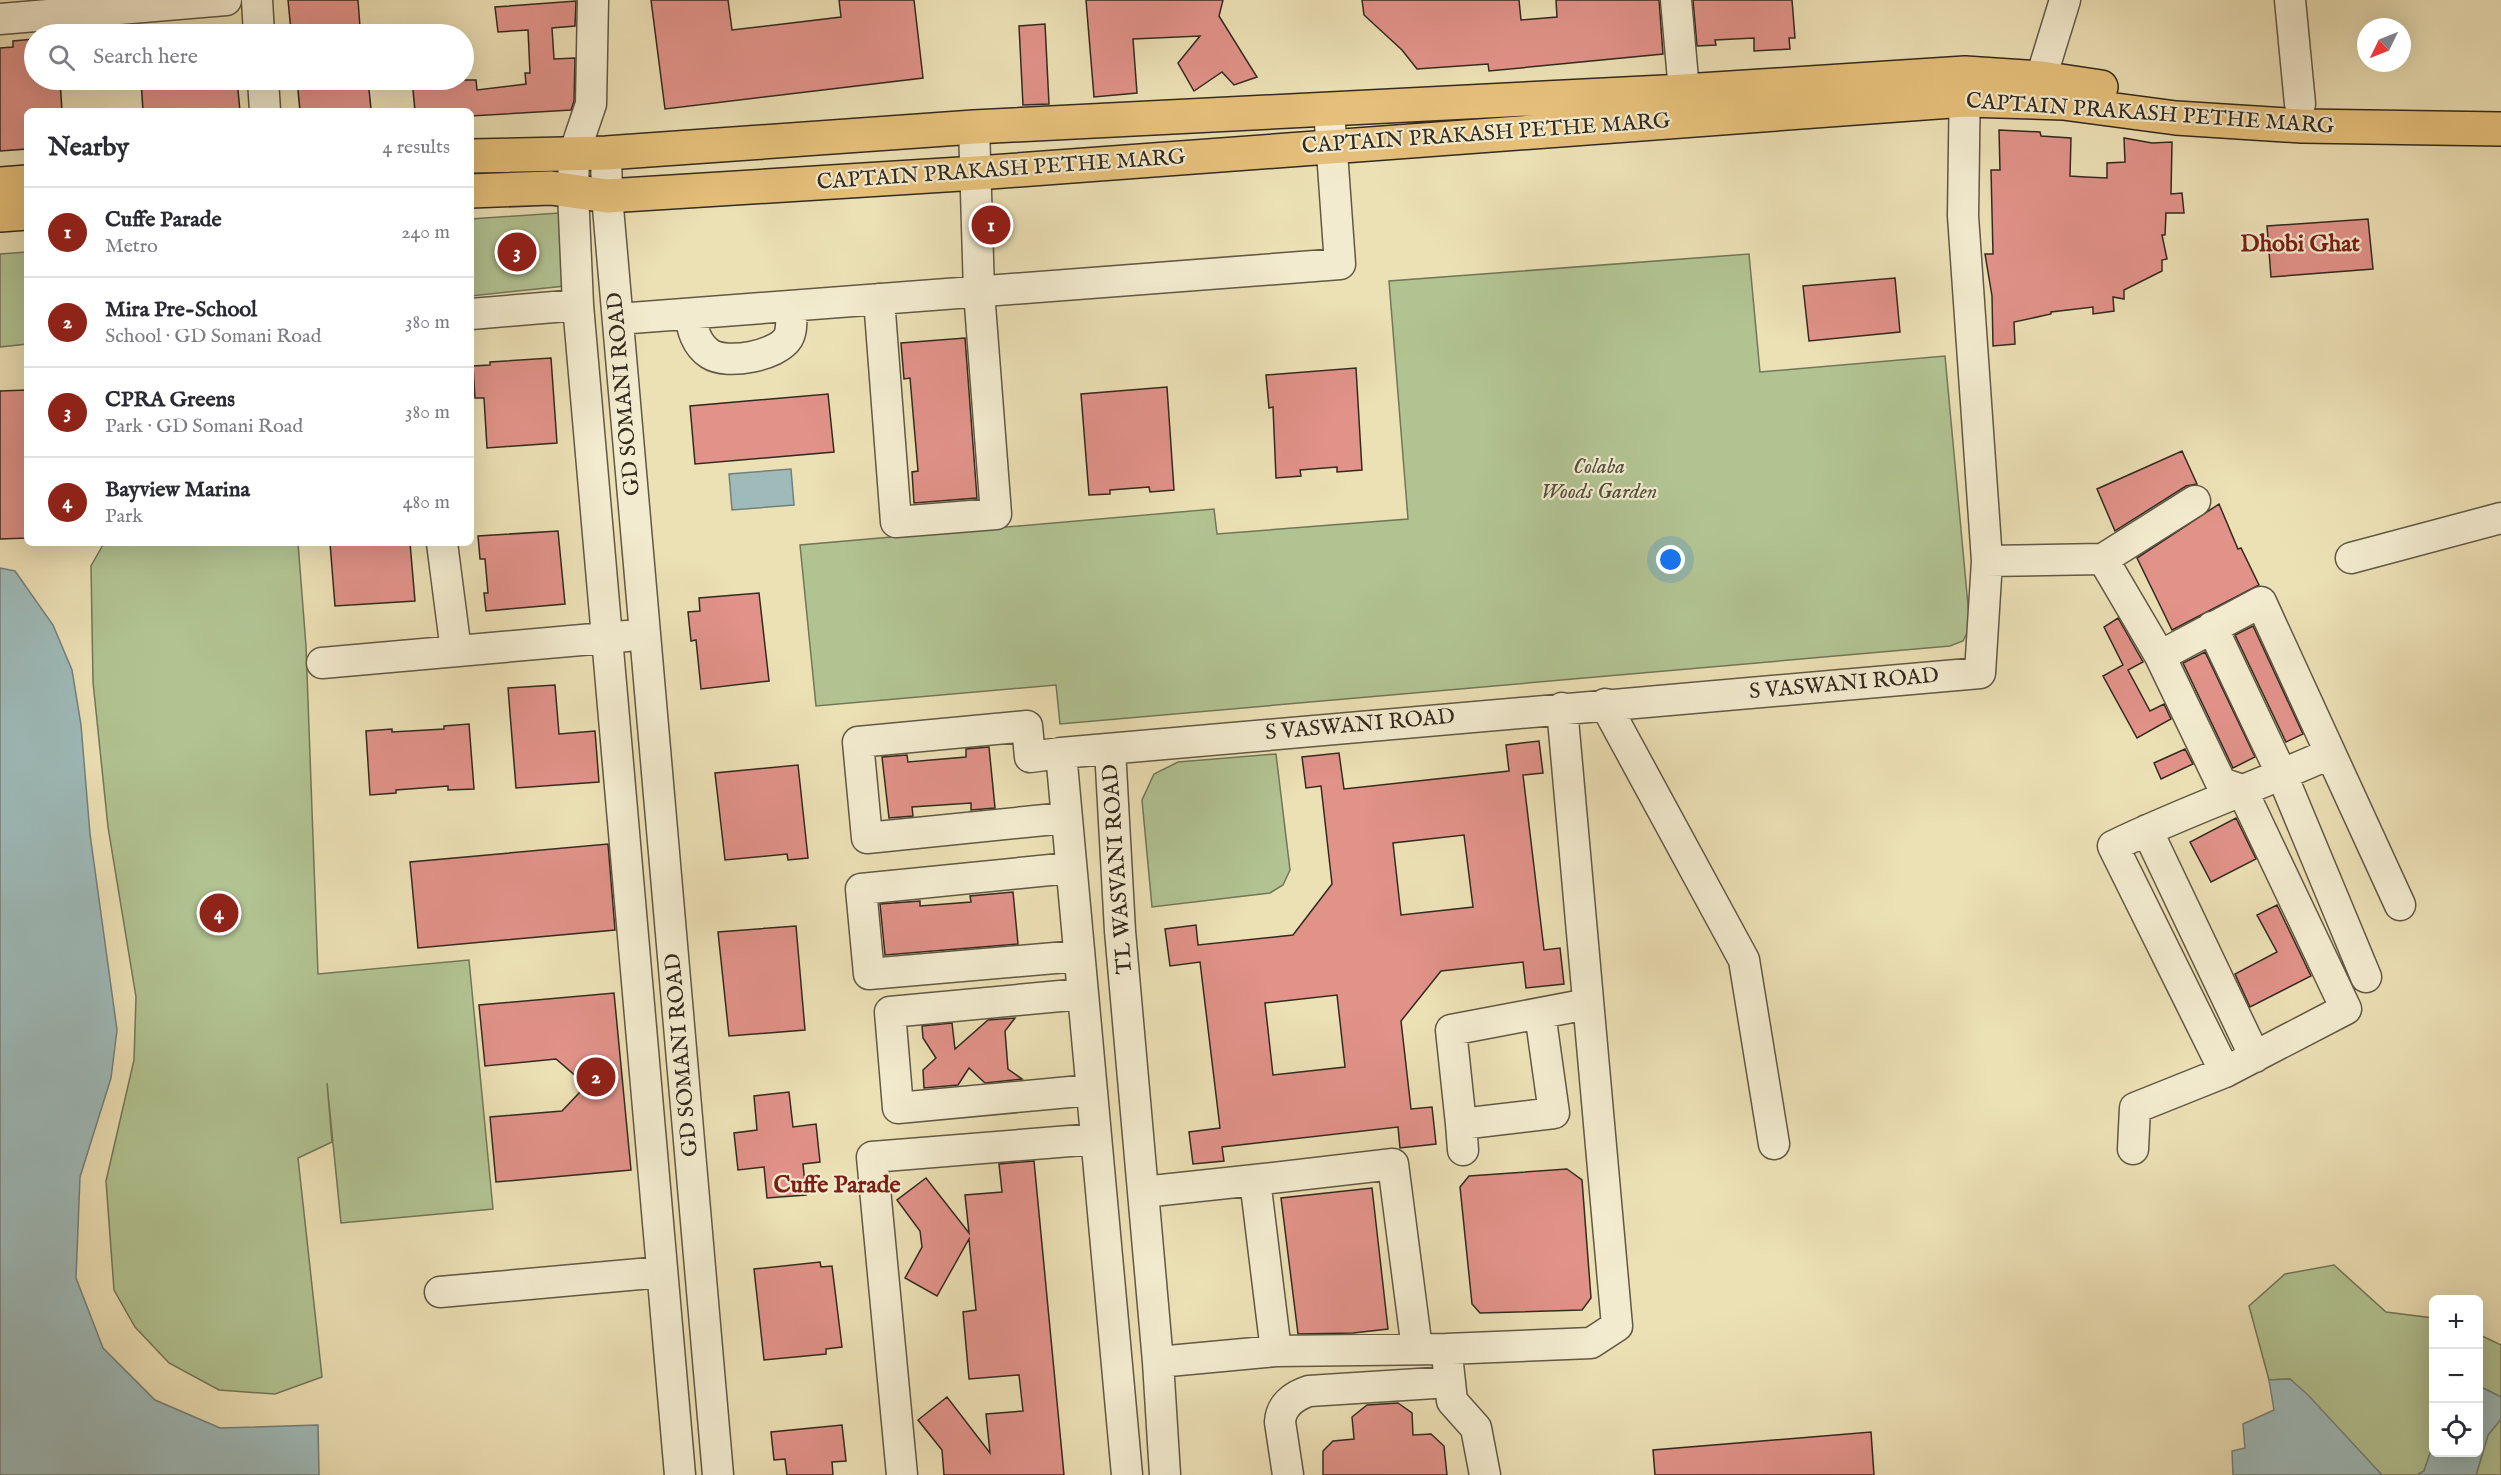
<!DOCTYPE html>
<html lang="en">
<head>
<meta charset="utf-8">
<style>
  body { margin:0; font-family:"IM FELL English",serif; background:#f2f2f3; color:#2b2b33 }
  .controls { position:absolute; right:18px; bottom:18px; display:grid; overflow:hidden; border-radius:9px; box-shadow:0 6px 24px #0002 }
  .controls button { width:54px; height:54px; display:grid; place-items:center; padding:0; border:0; border-bottom:2px solid #e1e1e2; background:#fff; color:#2b2b33; font:30px sans-serif }
  .compass { position:absolute; left:2357px; top:18px; width:54px; height:54px; border-radius:50%; background:#fff; box-shadow:0 6px 24px #0002; rotate:227deg }
  .you { position:absolute; left:1671px; top:560px; width:21px; height:21px; margin:-15px; border:4px solid #fff; border-radius:50%; background:#1a73e8; box-shadow:0 0 0 9px #1a73e833 }
  .badge { display:grid; place-items:center; width:39px; height:39px; border-radius:50%; background:#8f2418; color:#fff; font-size:20px; font-weight:700 }
  .pin { position:absolute; translate:-50% -50%; border:3px solid #fff; box-shadow:0 2px 6px #0006 }
  .list { margin:0; padding:0; list-style:none }
  h2 { display:flex; justify-content:space-between; align-items:center; height:78px; margin:0; padding:0 24px; font-size:26px }
  h2 small { font-size:20px; font-weight:400; color:#7c7c81 }
  .list li { display:grid; grid-template-columns:39px 1fr auto; gap:18px; align-items:center; box-sizing:border-box; height:90px; padding:0 24px; border-top:2px solid #e1e1e2 }
  .list b { display:block; font-size:22px; white-space:nowrap }
  .list p { margin:0; font-size:20px; white-space:nowrap; color:#7c7c81 }
  .list em { font-size:20px; font-style:normal; color:#7c7c81 }
  .icon { flex:none; width:33px; height:33px; fill:none; stroke:currentColor; stroke-width:2; stroke-linecap:round; stroke-linejoin:round }
  .map { position:relative; flex:none; width:2501px; height:1475px; overflow:hidden }
  .search { position:absolute; background:#fff; box-shadow:0 6px 24px #0002; left:24px; top:24px; width:450px; height:66px; display:flex; align-items:center; gap:15px; box-sizing:border-box; padding:0 21px; border-radius:33px; color:#7c7c81; font-size:22px }
  .panel { position:absolute; background:#fff; box-shadow:0 6px 24px #0002; left:24px; top:108px; width:450px; height:438px; border-radius:9px }
  .map>svg:first-child { display:block }
  .green { fill:#b2c392; stroke:#727658; stroke-width:1.5 }
  .water { fill:#9ebab9; stroke:#73807b; stroke-width:1.5 }
  .building { fill:#e19289; stroke:#332a1f; stroke-width:1.5; fill-rule:evenodd }
  .lines { fill:none; stroke-linecap:round; stroke-linejoin:round }
  .minor-casing { stroke:#615844; stroke-width:33 }
  .major-casing { stroke:#332a1f; stroke-width:36 }
  .minor { stroke:#f3ebcf; stroke-width:30 }
  .major { stroke:#e6c07a; stroke-width:33 }
  .labels { text-anchor:middle; dominant-baseline:central; stroke-width:4.5; stroke-linejoin:round; paint-order:stroke }
  .street-label { font-size:22px; fill:#332a1f; stroke:#f3ebcf }
  .park-label { font-size:22px; font-style:italic; fill:#53503c; stroke:#f3ebcf }
  .neighbourhood-label { font-size:24px; font-weight:bold; fill:#7a1f14; stroke:#f3ebcf }
</style>
</head>
<body>
<div class="map">
<svg width="2501" height="1475" viewBox="0 0 2501 1475">
  <rect width="100%" height="100%" fill="#ece0b5"/>
  <filter id="stains"><feTurbulence type="fractalNoise" baseFrequency=".00333" numOctaves="4"/><feColorMatrix values="0 0 0 0 .2 0 0 0 0 .09 0 0 0 0 .02 0 0 0 .5 -.17"/></filter>
  <radialGradient id="worn" r=".72"><stop offset=".6" stop-color="#630" stop-opacity="0"/><stop offset="1" stop-color="#630" stop-opacity=".3"/></radialGradient>
  <path class="green" d="M 559,213 L 565,286 L 471,296 L 471,219 Z
    M 27,252 L 27,344 L 0,347 L 0,254 Z
    M 1749,254 L 1760,372 L 1945,356 L 1970,627 L 1963,641 L 1950,646 L 1060,724 L 1056,685 L 816,706 L 800,545 L 1214,509 L 1217,534 L 1408,519 L 1389,281 Z
    M 104,543 L 298,543 L 306,646 L 318,974 L 469,960 L 493,1209 L 341,1223 L 327,1083 L 332,1142 L 298,1158 L 322,1377 L 275,1394 L 219,1390 L 169,1363 L 135,1327 L 114,1290 L 106,1181 L 134,1060 L 136,997 L 108,827 L 93,682 L 91,566 Z
    M 1276,754 L 1290,870 L 1283,885 L 1270,893 L 1152,907 L 1142,800 L 1154,774 L 1178,762 Z
    M 2334,1265 L 2386,1312 L 2433,1318 L 2433,1445 L 2424,1471 L 2417,1475 L 2382,1475 L 2290,1379 L 2269,1380 L 2249,1306 L 2285,1274 Z
    M 2478,1334 L 2501,1345 L 2501,1397 L 2479,1386 Z
    M 2501,1419 L 2501,1475 L 2476,1475 L 2488,1435 Z"/>
  <path class="water" d="M 791,469 L 794,505 L 732,510 L 729,474 Z
    M 0,568 L 15,571 L 53,625 L 72,670 L 81,725 L 90,834 L 117,1030 L 111,1078 L 80,1177 L 76,1278 L 103,1348 L 155,1400 L 220,1428 L 318,1425 L 319,1475 L 0,1475 Z
    M 2290,1379 L 2308,1395 L 2382,1475 L 2233,1475 L 2232,1451 L 2245,1448 L 2243,1424 L 2274,1410 L 2269,1380 Z
    M 2479,1386 L 2501,1397 L 2501,1419 L 2488,1435 L 2476,1475 L 2417,1475 L 2424,1471 L 2433,1445 L 2434,1452 L 2478,1452 Z"/>
  <path class="building" d="M 288,0 L 358,0 L 360,27 L 291,31 Z
    M 651,0 L 728,0 L 732,30 L 841,17 L 839,0 L 914,0 L 923,78 L 665,109 Z
    M 1086,0 L 1223,0 L 1219,16 L 1257,77 L 1234,85 L 1222,72 L 1194,91 L 1178,63 L 1200,36 L 1133,39 L 1137,93 L 1094,97 Z
    M 1362,0 L 1519,0 L 1521,20 L 1557,17 L 1556,0 L 1659,0 L 1663,54 L 1489,71 L 1488,64 L 1417,69 L 1402,50 L 1364,15 Z
    M 1693,0 L 1792,0 L 1795,38 L 1789,38 L 1790,49 L 1754,51 L 1754,38 L 1715,40 L 1716,45 L 1697,46 Z
    M 576,1 L 575,26 L 552,28 L 554,59 L 575,58 L 574,101 L 571,110 L 471,116 L 471,111 L 415,111 L 412,80 L 476,80 L 477,90 L 526,84 L 525,73 L 530,73 L 528,30 L 498,32 L 495,7 Z
    M 1045,24 L 1049,104 L 1023,105 L 1019,26 Z
    M 34,39 L 34,80 L 60,80 L 62,111 L 27,111 L 27,149 L 0,151 L 0,48 L 13,47 L 13,41 Z
    M 141,80 L 237,80 L 240,111 L 143,111 Z
    M 297,80 L 368,80 L 371,109 L 300,111 Z
    M 1999,130 L 2040,132 L 2041,136 L 2071,138 L 2070,176 L 2085,177 L 2107,178 L 2107,163 L 2125,162 L 2124,138 L 2152,143 L 2172,142 L 2171,194 L 2182,193 L 2184,213 L 2166,213 L 2165,235 L 2162,235 L 2167,259 L 2162,260 L 2162,271 L 2124,290 L 2124,299 L 2113,297 L 2114,311 L 2093,314 L 2093,307 L 2051,312 L 2051,314 L 2014,322 L 2015,344 L 1993,346 L 1992,296 L 1985,254 L 1993,254 L 1991,170 L 2000,170 Z
    M 2368,219 L 2373,269 L 2271,277 L 2267,226 Z
    M 1895,278 L 1900,332 L 1809,341 L 1803,286 Z
    M 965,338 L 977,498 L 914,503 L 912,472 L 918,471 L 910,378 L 904,379 L 901,343 Z
    M 551,358 L 557,443 L 487,448 L 484,398 L 475,398 L 473,366 L 490,365 L 490,362 Z
    M 1356,368 L 1362,470 L 1337,472 L 1337,467 L 1300,470 L 1301,476 L 1276,478 L 1273,407 L 1269,408 L 1266,375 Z
    M 1167,387 L 1174,490 L 1150,492 L 1149,487 L 1110,490 L 1110,494 L 1089,495 L 1081,394 Z
    M 27,390 L 27,538 L 0,539 L 0,391 Z
    M 828,394 L 834,452 L 695,464 L 690,406 Z
    M 2182,451 L 2197,484 L 2186,486 L 2115,531 L 2097,489 Z
    M 2219,504 L 2238,549 L 2241,548 L 2259,585 L 2172,630 L 2137,558 Z
    M 558,531 L 565,604 L 486,611 L 484,593 L 488,593 L 485,559 L 480,559 L 478,536 Z
    M 330,543 L 410,543 L 415,601 L 335,606 Z
    M 759,593 L 769,681 L 701,689 L 696,640 L 691,641 L 688,612 L 700,611 L 699,598 Z
    M 2118,618 L 2143,662 L 2128,670 L 2150,711 L 2164,704 L 2171,719 L 2137,738 L 2103,676 L 2123,665 L 2104,627 Z
    M 2253,626 L 2303,734 L 2286,742 L 2235,635 Z
    M 2205,652 L 2255,757 L 2233,768 L 2183,663 Z
    M 555,685 L 559,734 L 595,731 L 599,782 L 516,788 L 508,688 Z
    M 469,724 L 474,789 L 448,790 L 448,786 L 396,790 L 396,793 L 370,795 L 366,731 L 392,729 L 392,732 L 444,729 L 444,726 Z
    M 1539,741 L 1543,773 L 1523,775 L 1544,950 L 1560,948 L 1564,984 L 1526,988 L 1523,962 L 1441,971 L 1401,1021 L 1411,1109 L 1432,1107 L 1436,1144 L 1400,1148 L 1398,1127 L 1222,1147 L 1224,1161 L 1193,1164 L 1189,1132 L 1220,1128 L 1200,962 L 1170,966 L 1165,929 L 1196,925 L 1198,945 L 1293,935 L 1332,884 L 1321,786 L 1306,788 L 1302,757 L 1339,753 L 1344,789 L 1509,771 L 1506,745 ZM 1464,835 L 1473,907 L 1401,915 L 1393,843 ZM 1337,995 L 1345,1067 L 1273,1075 L 1265,1003 Z
    M 989,747 L 995,808 L 971,810 L 971,803 L 912,807 L 913,816 L 889,818 L 882,757 L 907,755 L 908,762 L 966,757 L 966,749 Z
    M 2185,749 L 2193,764 L 2161,779 L 2154,763 Z
    M 798,765 L 808,858 L 788,860 L 787,854 L 725,860 L 715,773 Z
    M 2236,818 L 2256,859 L 2211,882 L 2190,842 Z
    M 608,844 L 615,930 L 418,948 L 410,862 Z
    M 1013,892 L 1018,944 L 885,955 L 880,904 L 920,901 L 920,906 L 971,902 L 970,896 Z
    M 2277,905 L 2311,976 L 2250,1007 L 2235,974 L 2277,952 L 2257,915 Z
    M 796,926 L 805,1030 L 729,1036 L 718,932 Z
    M 614,993 L 631,1170 L 496,1182 L 490,1117 L 562,1111 L 580,1092 L 578,1078 L 556,1059 L 485,1066 L 479,1005 Z
    M 1015,1018 L 1005,1031 L 1008,1069 L 1022,1079 L 985,1083 L 969,1068 L 958,1085 L 924,1088 L 923,1070 L 936,1058 L 923,1038 L 922,1026 L 952,1023 L 955,1049 L 988,1020 Z
    M 789,1092 L 793,1127 L 816,1124 L 820,1162 L 803,1164 L 806,1195 L 767,1198 L 764,1167 L 738,1170 L 734,1133 L 757,1130 L 754,1096 Z
    M 1034,1161 L 1064,1475 L 944,1475 L 942,1450 L 918,1420 L 947,1397 L 990,1453 L 986,1414 L 1023,1411 L 1019,1375 L 969,1379 L 963,1312 L 976,1310 L 969,1239 L 937,1296 L 905,1278 L 922,1247 L 920,1231 L 897,1200 L 926,1178 L 969,1233 L 965,1195 L 1002,1192 L 999,1164 Z
    M 1567,1169 L 1582,1180 L 1591,1298 L 1582,1310 L 1480,1313 L 1472,1304 L 1460,1187 L 1469,1176 Z
    M 1372,1188 L 1388,1329 L 1353,1333 L 1298,1334 L 1281,1198 Z
    M 820,1262 L 821,1267 L 832,1266 L 842,1347 L 826,1349 L 826,1354 L 764,1360 L 754,1269 Z
    M 1398,1403 L 1412,1413 L 1413,1435 L 1431,1434 L 1444,1446 L 1447,1475 L 1323,1475 L 1323,1451 L 1333,1441 L 1354,1439 L 1352,1417 L 1367,1405 Z
    M 842,1425 L 846,1461 L 832,1462 L 833,1475 L 787,1475 L 785,1459 L 774,1460 L 771,1432 Z
    M 1871,1432 L 1874,1475 L 1655,1475 L 1653,1450 Z"/>
  <g class="lines">
    <defs>
      <path id="minor" d="M 257,0 L 259,34
        M 593,0 L 591,104 L 574,154 L 573,192 L 578,305 L 680,1475
        M 1676,0 L 1684,91
        M 2290,0 L 2300,104
        M 0,19 L 226,0
        M 2041,78 L 2065,0
        M 263,80 L 265,111
        M 606,153 L 607,196 L 718,1475
        M 879,299 L 896,522 L 996,514 L 979,292 L 974,127
        M 471,314 L 578,305
        M 690,314 C 692,329 696,345 710,354 C 727,365 777,356 788,338 C 793,329 791,317 790,306
        M 618,319 L 1340,264 L 1329,110
        M 442,543 L 456,651
        M 2351,558 L 2501,518
        M 2103,559 L 2195,501
        M 1987,561 L 2103,559 L 2160,656 L 2221,783 L 2242,790 L 2346,1009 L 2225,1072 L 2113,846 C 2183,812 2258,786 2329,754
        M 2212,627 L 2282,775 L 2366,977
        M 2160,656 L 2261,602 L 2400,905
        M 322,663 L 627,636
        M 1605,704 L 1744,960 L 1774,1144
        M 1110,749 L 1120,931 L 1158,1362 L 1165,1475
        M 1061,753 L 1030,757 L 1027,726 L 858,742 L 867,838 L 1065,818
        M 2147,830 L 2255,1057
        M 1070,868 L 861,889 L 869,974 L 1078,956
        M 1082,994 L 890,1012 L 898,1108 L 1091,1090
        M 1540,1013 L 1554,1113 L 1461,1124 L 1451,1030 L 1588,1004
        M 1461,1124 L 1463,1150
        M 2133,1149 L 2135,1108 L 2225,1072
        M 1143,1192 L 1255,1180
        M 440,1292 L 662,1272
        M 1276,1351 L 1255,1180 L 1393,1164 L 1417,1349
        M 1158,1362 L 1276,1351 L 1446,1349 L 1591,1343 L 1617,1326 L 1562,708
        M 1448,1364 L 1452,1401 L 1476,1428 L 1485,1475
        M 902,1475 L 872,1157 L 1095,1139
        M 1127,1475 L 1061,753 L 1980,673 L 1987,561 L 1963,216 L 1965,76
        M 1288,1475 L 1280,1422 C 1281,1405 1294,1396 1309,1391 L 1450,1382"/>
      <path id="major" d="M 471,156 L 606,153 L 974,127 L 1684,91 L 1965,73 L 2041,78 L 2101,87
        M 0,184 L 27,182
        M 471,191 L 551,188 L 607,196 L 977,173 L 1965,100 L 2063,103 L 2176,118 L 2302,126 L 2501,129
        M 0,215 L 27,213"/>
    </defs>
    <use href="#minor" class="minor-casing"/>
    <use href="#major" class="major-casing"/>
    <use href="#minor" class="minor"/>
    <use href="#major" class="major"/>
  </g>
  <g class="labels">
    <g class="street-label">
      <text transform="translate(2150 114) rotate(4)">CAPTAIN PRAKASH PETHE MARG</text>
      <text transform="translate(1486 134) rotate(-4)">CAPTAIN PRAKASH PETHE MARG</text>
      <text transform="translate(1001 170) rotate(-4)">CAPTAIN PRAKASH PETHE MARG</text>
      <text transform="translate(624 394) rotate(-95)">GD SOMANI ROAD</text>
      <text transform="translate(1844 684) rotate(-5)">S VASWANI ROAD</text>
      <text transform="translate(1360 725) rotate(-5)">S VASWANI ROAD</text>
      <text transform="translate(1118 869) rotate(-94)">TL WASVANI ROAD</text>
      <text transform="translate(682 1055) rotate(-95)">GD SOMANI ROAD</text>
    </g>
    <g class="park-label">
      <text x="1599" y="467">Colaba<tspan x="1599" dy="25">Woods Garden</tspan></text>
    </g>
    <g class="neighbourhood-label">
      <text x="2300" y="244">Dhobi Ghat</text>
      <text x="837" y="1185">Cuffe Parade</text>
    </g>
  </g>
  <rect width="100%" height="100%" filter="url(#stains)"/>
  <rect width="100%" height="100%" fill="url(#worn)"/>
</svg>
<div class="controls">
<button>+</button>
<button>−</button>
<button><svg class="icon" aria-label="locate" viewBox="0 0 24 24"><circle cx="12" cy="12" r="6"/><path d="M12 2v4M12 18v4M2 12h4M18 12h4"/></svg></button>
</div>
<svg class="compass" viewBox="-18 -18 36 36"><path d="M0-13l5 13h-10z" fill="#e53935"/><path d="M0 13l5-13h-10z" fill="#7c7c81"/></svg>
<div class="you"></div>
<div class="pin badge" style="left:991px;top:225px">1</div>
<div class="pin badge" style="left:596px;top:1077px">2</div>
<div class="pin badge" style="left:517px;top:252px">3</div>
<div class="pin badge" style="left:219px;top:913px">4</div>
<div class="search"><svg class="icon" aria-label="search" viewBox="0 0 24 24"><circle cx="10" cy="10" r="6"/><path d="M15 15l6 6"/></svg>Search here</div>
<section class="panel">
<h2>Nearby<small>4 results</small></h2>
<ul class="list">
<li><span class="badge">1</span><div><b>Cuffe Parade</b><p>Metro</p></div><em>240 m</em></li>
<li><span class="badge">2</span><div><b>Mira Pre-School</b><p>School · GD Somani Road</p></div><em>380 m</em></li>
<li><span class="badge">3</span><div><b>CPRA Greens</b><p>Park · GD Somani Road</p></div><em>380 m</em></li>
<li><span class="badge">4</span><div><b>Bayview Marina</b><p>Park</p></div><em>480 m</em></li>
</ul>
</section>
</div>
</body>
</html>
